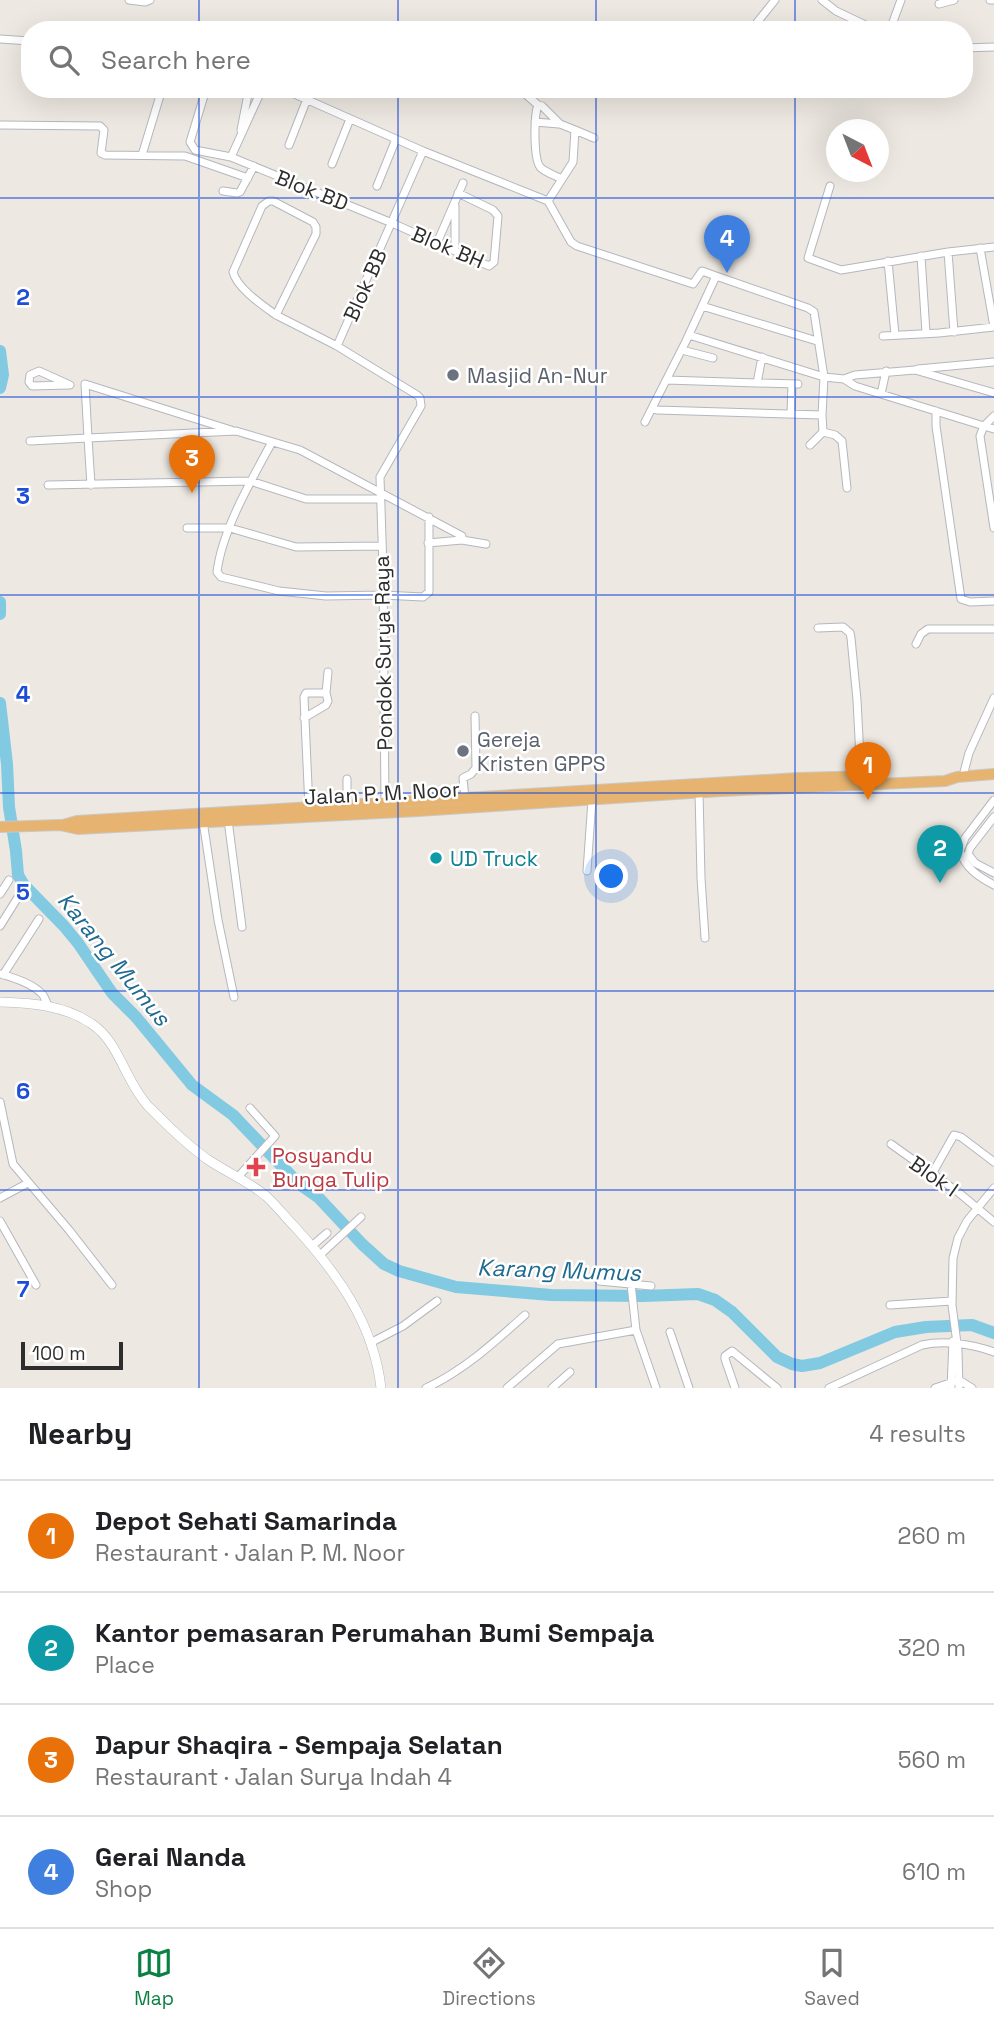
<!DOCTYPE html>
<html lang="en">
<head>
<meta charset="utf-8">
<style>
  body { margin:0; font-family:"Space Grotesk",sans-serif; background:#f2f2f2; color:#202124 }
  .compass { position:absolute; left:826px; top:119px; width:63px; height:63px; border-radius:50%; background:#fff; box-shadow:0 7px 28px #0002; rotate:138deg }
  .scale { position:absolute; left:21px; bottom:18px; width:102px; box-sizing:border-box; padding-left:7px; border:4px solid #2d2d2d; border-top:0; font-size:19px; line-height:24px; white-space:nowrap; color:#2d2d2d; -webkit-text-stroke:5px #fff; paint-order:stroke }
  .you { position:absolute; left:612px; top:877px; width:24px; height:24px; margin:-18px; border:5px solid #fff; border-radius:50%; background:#1a73e8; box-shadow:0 0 0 10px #1a73e833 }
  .badge { display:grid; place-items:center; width:46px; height:46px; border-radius:50%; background:#0b8043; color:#fff; font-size:23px; font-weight:700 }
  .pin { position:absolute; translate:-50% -58px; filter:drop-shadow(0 2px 4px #0008) }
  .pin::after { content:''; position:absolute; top:37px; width:24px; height:21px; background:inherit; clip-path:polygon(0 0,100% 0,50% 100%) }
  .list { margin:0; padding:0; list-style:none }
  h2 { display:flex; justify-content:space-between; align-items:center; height:91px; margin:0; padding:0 28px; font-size:30px }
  h2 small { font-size:23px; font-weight:400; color:#757577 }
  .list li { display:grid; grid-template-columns:46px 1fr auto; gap:21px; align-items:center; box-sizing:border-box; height:112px; padding:0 28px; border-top:2px solid #e0e0e0 }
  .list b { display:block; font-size:26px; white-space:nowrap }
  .list p { margin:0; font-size:23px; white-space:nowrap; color:#757577 }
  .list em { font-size:23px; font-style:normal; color:#757577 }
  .icon { flex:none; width:38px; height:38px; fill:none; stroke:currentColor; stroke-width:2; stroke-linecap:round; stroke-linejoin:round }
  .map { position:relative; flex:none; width:994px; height:1388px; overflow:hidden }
  .search { position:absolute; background:#fff; box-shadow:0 7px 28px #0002; left:21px; right:21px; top:21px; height:77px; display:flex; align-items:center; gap:18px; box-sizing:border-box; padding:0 24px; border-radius:28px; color:#757577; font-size:26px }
  .sheet { height:539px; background:#fff }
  nav { display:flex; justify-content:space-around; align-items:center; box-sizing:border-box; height:98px; border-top:2px solid #e0e0e0; background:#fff; font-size:19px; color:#757577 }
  nav a { display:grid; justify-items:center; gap:4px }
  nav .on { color:#0b8043 }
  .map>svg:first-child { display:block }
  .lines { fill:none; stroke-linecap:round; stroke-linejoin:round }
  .river { stroke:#82c9e2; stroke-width:12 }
  .minor-casing { stroke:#b5b7bf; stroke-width:9 }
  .tertiary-casing { stroke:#b5b7bf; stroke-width:10 }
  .trunk-casing { stroke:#c8c8c8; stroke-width:12 }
  .minor { stroke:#fff; stroke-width:7 }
  .tertiary { stroke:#fff; stroke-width:9 }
  .trunk { stroke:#e6b470; stroke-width:10 }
  .grid { fill:none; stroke:#1d4ed8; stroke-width:2; stroke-opacity:0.55 }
  .worship-dot { fill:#6b7280; stroke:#fff; stroke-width:2.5 }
  .culture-dot { fill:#0f9aa8; stroke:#fff; stroke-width:2.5 }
  .health-dot { fill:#e0444e; stroke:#fff; stroke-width:2.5 }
  .labels { text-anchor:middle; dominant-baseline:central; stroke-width:5; stroke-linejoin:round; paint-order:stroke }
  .street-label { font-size:21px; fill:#2d2d2d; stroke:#fff }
  .worship-label { font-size:21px; fill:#5b616d; stroke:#fff; text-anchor:start }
  .culture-label { font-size:21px; fill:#0d838f; stroke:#fff; text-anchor:start }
  .health-label { font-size:21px; fill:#be3a42; stroke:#fff; text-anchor:start }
  .water-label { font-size:23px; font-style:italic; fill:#1e6a90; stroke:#fff }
  .grid-label { font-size:23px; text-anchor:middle; font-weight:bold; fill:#1d4ed8; stroke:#fff; stroke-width:5; stroke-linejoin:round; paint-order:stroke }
</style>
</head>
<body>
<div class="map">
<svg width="994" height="1388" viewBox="0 0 994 1388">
  <rect width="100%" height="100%" fill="#ede8e1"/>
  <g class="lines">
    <path class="river" d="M 0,351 L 3,375 L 0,388
      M 0,602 L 0,614
      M 0,703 L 7,764 L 9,807 L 16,851 L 18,875 L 24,885 L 64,926 L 78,943 L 112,993 L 136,1017 L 192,1085 L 233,1115 L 298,1183 L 318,1197 L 362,1244 L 384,1264 L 399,1271 L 456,1287 L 551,1295 L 643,1296 L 698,1294 L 715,1300 L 732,1312 L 777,1357 L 792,1364 L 802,1366 L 820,1363 L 895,1332 L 926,1327 L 972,1325 L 994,1333"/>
    <defs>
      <path id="minor" d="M 129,0 L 145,2 L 150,0
        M 822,0 L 836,11 L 876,30
        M 990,0 L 994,0
        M 939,4 L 954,0
        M 751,30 L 775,0
        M 890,30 L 901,0
        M 0,39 L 30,41
        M 964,48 L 994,47
        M 206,89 L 190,142 L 195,150 L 231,157 L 392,223 L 489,266 L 494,262 L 498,216 L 493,210 L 458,193
        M 283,89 L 423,151 L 548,201 L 571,242 L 577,246 L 693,284 L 702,271 L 716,276
        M 522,91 L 538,105 L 542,106 L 560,124 L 575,130 L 573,162 L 548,201
        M 538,105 C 534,115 533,161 541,168 C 547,173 556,176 562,179
        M 535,122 L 559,124
        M 0,125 L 100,126 L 104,130 L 101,153 L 105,155 L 185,156 L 248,178
        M 241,130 L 249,89
        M 575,130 L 594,138
        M 289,145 L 307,99
        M 142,155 L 162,89
        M 231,157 L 262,89
        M 332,164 L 350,119
        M 377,186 L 396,139
        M 830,186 L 808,258 L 841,270 L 948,252 L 994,247
        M 223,191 L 237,193 L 240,192 L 254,166
        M 269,201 L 273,201 L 313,222 L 316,227 L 316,234 L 276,315 C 262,305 237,288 233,272 L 262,206 Z
        M 437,243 L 463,183
        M 980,248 L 994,327
        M 455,251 L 455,206
        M 948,252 L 954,332
        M 921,256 L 926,333
        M 888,261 L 895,335
        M 716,276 L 808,308 L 814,312 L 824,377 L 822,415 L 657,410 L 652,408 L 686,341 Z
        M 702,306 L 817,341
        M 276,315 L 337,346 L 417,395 L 420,398 L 421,406 L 380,477 L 383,569 L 385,805
        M 689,335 L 824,377 L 844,379 L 855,386 L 984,426 L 980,436 L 994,528
        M 883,336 L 939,333 L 994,327
        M 337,346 L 423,151
        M 682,350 L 713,358
        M 918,369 L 994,362
        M 39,371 L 70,385 L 32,386 L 29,382 L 30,375 Z
        M 844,379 L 855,375 L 915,370 L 994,393
        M 667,380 L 757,383 L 762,357
        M 757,383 L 798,384
        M 881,394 L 886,371
        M 936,411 L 936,426 L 961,599 L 970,602 L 994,601
        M 791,414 L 792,384
        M 822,415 L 823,432 L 835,435 L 842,441 L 847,488
        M 994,416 L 984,426 L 994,429
        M 645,422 L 652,408
        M 30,441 L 88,438 L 85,384 L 231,430
        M 272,442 C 252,479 222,530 217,572 L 221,577 L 279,591 L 326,596 L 383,595 L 423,597 L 429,592 L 429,517
        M 810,445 L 823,432
        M 48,485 L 250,481 L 306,499 L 380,499
        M 91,485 L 88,438 L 236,431 L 300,450 L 462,536 L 462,540 L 428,543
        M 187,528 L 230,528 L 296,547 L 382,546
        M 462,540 L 486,544
        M 818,628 L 843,627 L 850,633 L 851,638 L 857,700 L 861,777
        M 916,644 L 921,634 L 928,629 L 994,629
        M 304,718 L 326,705 L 328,701 L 326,693
        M 963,776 L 969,753 L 994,698
        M 347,779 L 347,806
        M 699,792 L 701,878 L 705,938
        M 465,799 L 463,778 L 471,774 L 476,768 L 475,716
        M 994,800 L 965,838 L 960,851 C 965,868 979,877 994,885
        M 309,808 L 304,697 L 306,693 L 326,693 L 328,672
        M 994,817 L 970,848 L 968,854 L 975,863 L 994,873
        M 228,820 L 242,927
        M 203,821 L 218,920 L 234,997
        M 587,871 L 592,800
        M 0,894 L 9,880
        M 0,926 L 20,894
        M 1,974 C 14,978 34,984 43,995 C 45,998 46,1002 48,1005
        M 3,975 L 39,919
        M 0,1102 L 13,1164 L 69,1230 L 112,1285
        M 891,1144 L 958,1192 L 994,1222
        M 932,1174 L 954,1135 L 961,1137 L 994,1162
        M 238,1177 L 275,1136 L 250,1108
        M 0,1198 L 28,1183
        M 0,1221 L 36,1285
        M 312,1246 L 327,1233
        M 320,1255 L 361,1217
        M 599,1281 L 651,1286
        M 631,1284 L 636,1330 L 656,1388
        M 890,1305 L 952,1301
        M 670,1332 L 689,1388
        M 372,1342 L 403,1326 L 437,1301
        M 426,1388 C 463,1371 495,1342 525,1315
        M 507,1388 L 558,1344 L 636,1330
        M 552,1388 L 570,1372
        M 735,1388 L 725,1359 L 725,1356 L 732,1351 L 777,1388
        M 829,1388 L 922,1345 C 944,1340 972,1344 994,1352
        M 935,1388 L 959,1380 L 972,1388
        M 951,1388 L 953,1341
        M 959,1388 L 958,1351 L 952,1305 L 953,1258 L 958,1238 L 967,1221 L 994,1188"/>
      <path id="tertiary" d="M 0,1002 C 32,1003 64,1005 92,1024 C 119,1042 125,1081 148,1106 C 167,1125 185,1143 207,1159 C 226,1172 248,1181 266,1196 C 276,1205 285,1217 295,1227 C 337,1273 374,1324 381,1388"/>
      <path id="trunk" d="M 63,825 L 77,821 L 799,778 L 871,776
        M 0,827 L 60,825 L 78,829 L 418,811 L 721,791 L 945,781 L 957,777 L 994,774"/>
    </defs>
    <use href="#minor" class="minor-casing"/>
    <use href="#tertiary" class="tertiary-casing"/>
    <use href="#trunk" class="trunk-casing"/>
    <use href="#minor" class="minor"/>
    <use href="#tertiary" class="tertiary"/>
    <use href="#trunk" class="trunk"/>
  </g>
  <path class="grid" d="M 199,0 L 199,30M 398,0 L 398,30M 596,0 L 596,30M 795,0 L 795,30M 199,89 L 199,1388M 398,89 L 398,1388M 596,89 L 596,1388M 795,89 L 795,1388M 0,198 L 994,198M 0,397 L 994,397M 0,595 L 994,595M 0,793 L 994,793M 0,991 L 994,991M 0,1190 L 994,1190"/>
  <g class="worship-dot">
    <circle cx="453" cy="375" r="7"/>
    <circle cx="463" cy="751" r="7"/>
  </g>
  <circle class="culture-dot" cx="436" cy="858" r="7"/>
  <path class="health-dot" d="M252.5 1156.5h7v7h7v7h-7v7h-7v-7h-7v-7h7z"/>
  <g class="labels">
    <g class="street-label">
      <text transform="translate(312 190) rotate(22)">Blok BD</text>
      <text transform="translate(448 247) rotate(23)">Blok BH</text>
      <text transform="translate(365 285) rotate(-66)">Blok BB</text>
      <text transform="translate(383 653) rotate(-91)">Pondok Surya Raya</text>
      <text transform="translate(382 793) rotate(-3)">Jalan P. M. Noor</text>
      <text transform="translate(934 1176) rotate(35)">Blok I</text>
    </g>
    <g class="worship-label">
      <text x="467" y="375">Masjid An-Nur</text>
      <text x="477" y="739">Gereja<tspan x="477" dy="24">Kristen GPPS</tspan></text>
    </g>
    <g class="culture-label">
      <text x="450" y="858">UD Truck</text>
    </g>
    <g class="health-label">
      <text x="272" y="1155">Posyandu<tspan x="272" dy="24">Bunga Tulip</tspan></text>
    </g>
    <g class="water-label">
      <text transform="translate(114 959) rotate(51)">Karang Mumus</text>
      <text transform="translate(559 1270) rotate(2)">Karang Mumus</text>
    </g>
  </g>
  <g class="grid-label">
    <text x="23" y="305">2</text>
    <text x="23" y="504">3</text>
    <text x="23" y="702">4</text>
    <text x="23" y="900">5</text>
    <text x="23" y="1099">6</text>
    <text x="23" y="1297">7</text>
  </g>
</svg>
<svg class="compass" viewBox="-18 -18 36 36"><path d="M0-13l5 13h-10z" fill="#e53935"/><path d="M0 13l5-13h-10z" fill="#757577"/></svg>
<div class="scale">100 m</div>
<div class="you"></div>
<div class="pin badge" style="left:868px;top:800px;background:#e8710a">1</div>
<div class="pin badge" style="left:940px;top:883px;background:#0f9aa8">2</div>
<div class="pin badge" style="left:192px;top:493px;background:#e8710a">3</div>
<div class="pin badge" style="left:727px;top:273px;background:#3f7fe0">4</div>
<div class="search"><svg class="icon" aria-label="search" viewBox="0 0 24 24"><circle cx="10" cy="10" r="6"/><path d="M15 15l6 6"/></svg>Search here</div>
</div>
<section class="sheet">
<h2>Nearby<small>4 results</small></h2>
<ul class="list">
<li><span class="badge" style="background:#e8710a">1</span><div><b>Depot Sehati Samarinda</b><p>Restaurant · Jalan P. M. Noor</p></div><em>260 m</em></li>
<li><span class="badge" style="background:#0f9aa8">2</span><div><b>Kantor pemasaran Perumahan Bumi Sempaja</b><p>Place</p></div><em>320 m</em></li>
<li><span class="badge" style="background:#e8710a">3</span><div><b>Dapur Shaqira - Sempaja Selatan</b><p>Restaurant · Jalan Surya Indah 4</p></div><em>560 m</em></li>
<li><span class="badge" style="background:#3f7fe0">4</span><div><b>Gerai Nanda</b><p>Shop</p></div><em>610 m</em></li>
</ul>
</section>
<nav>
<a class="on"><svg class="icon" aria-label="map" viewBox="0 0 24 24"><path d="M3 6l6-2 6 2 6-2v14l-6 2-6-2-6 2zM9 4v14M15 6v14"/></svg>Map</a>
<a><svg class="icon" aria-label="directions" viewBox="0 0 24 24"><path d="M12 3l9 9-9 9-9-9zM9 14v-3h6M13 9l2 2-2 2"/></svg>Directions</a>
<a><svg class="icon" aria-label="saved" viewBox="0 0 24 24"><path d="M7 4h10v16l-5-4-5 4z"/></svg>Saved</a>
</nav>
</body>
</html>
